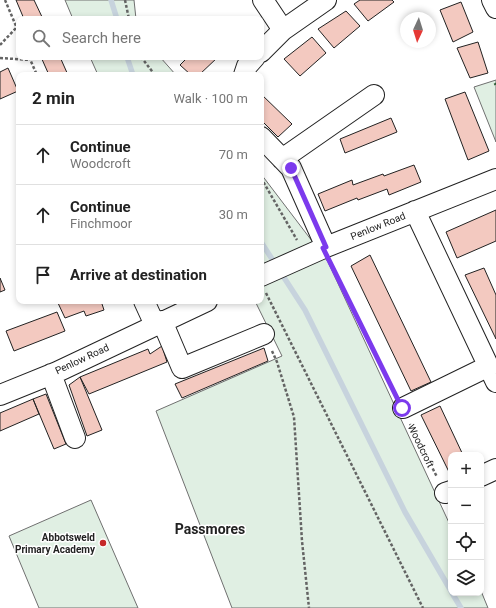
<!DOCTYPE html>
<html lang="en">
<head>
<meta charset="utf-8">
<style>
  body { margin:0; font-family:Roboto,sans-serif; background:#f2f2f2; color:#222 }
  .controls { position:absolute; right:12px; bottom:12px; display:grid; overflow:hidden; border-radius:8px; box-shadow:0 2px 6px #0003 }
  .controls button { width:36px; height:36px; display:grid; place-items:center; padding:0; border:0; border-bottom:1px solid #e0e0e0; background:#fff; color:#222; font:20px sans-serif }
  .compass { position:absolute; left:400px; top:12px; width:36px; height:36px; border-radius:50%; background:#fff; box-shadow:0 2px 6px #0003; rotate:184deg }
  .stop { position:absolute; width:12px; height:12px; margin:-9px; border:3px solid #7c3aed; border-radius:50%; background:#fff }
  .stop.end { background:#7c3aed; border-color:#fff; box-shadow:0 1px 4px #0008 }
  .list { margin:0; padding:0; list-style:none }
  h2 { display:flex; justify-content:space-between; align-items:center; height:52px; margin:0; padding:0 16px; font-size:17px }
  h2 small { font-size:13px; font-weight:400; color:#767676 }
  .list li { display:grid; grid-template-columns:26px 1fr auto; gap:12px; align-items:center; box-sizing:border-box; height:60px; padding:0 16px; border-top:1px solid #e0e0e0 }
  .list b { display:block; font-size:15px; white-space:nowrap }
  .list p { margin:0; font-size:13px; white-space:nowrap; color:#767676 }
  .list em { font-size:13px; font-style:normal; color:#767676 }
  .icon { flex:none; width:22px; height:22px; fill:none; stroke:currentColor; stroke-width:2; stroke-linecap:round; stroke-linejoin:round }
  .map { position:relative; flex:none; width:496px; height:608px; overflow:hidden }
  .search { position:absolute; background:#fff; box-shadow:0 2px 6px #0003; left:16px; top:16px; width:248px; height:44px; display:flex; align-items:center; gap:10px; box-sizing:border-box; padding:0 14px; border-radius:8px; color:#767676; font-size:15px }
  .panel { position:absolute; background:#fff; box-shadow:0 2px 6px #0003; left:16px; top:72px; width:248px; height:232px; border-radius:8px }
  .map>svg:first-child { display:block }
  .green { fill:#e0efe3; stroke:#6f6f6f }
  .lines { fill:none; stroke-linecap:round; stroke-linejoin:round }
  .stream { stroke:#c7d3dd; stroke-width:5.5 }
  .building { fill:#f3c9c0; stroke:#222 }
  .minor-casing { stroke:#222; stroke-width:22 }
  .path { stroke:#646464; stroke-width:2.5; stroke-dasharray:3 2; stroke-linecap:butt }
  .minor { stroke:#fff; stroke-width:20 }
  .hedge { stroke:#2f5e38; stroke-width:3; stroke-dasharray:2 3; stroke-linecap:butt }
  .route { stroke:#7c3aed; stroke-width:5 }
  .poi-dot { fill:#c62828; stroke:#fff; stroke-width:1.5 }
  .labels { text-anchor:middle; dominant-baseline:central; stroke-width:3; stroke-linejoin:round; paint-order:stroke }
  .street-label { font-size:10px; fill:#222; stroke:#fff }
  .poi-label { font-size:10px; font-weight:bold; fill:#222; stroke:#fff; text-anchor:end }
  .district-label { font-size:14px; font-weight:bold; fill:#222; stroke:#fff }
</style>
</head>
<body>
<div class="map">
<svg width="496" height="608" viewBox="0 0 496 608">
  <rect width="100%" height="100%" fill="#fff"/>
  <path class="green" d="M 65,0 L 134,0 L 136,19 L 73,19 Z
    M 90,57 L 160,57 L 176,75 L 98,75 Z
    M 496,80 L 496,142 L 474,87 Z
    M 261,174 L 328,262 L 451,527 L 451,593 L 481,593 L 481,591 L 488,608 L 232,608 L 156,411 L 282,356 L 255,301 L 261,301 Z
    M 91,500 L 138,608 L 39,608 L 9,536 Z"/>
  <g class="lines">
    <path class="stream" d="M 111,0 L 117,19
      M 127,57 L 133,75
      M 261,242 L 305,310 L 405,512 L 451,591
      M 452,593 L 461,608"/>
  </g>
  <path class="building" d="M 16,0 L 34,0 L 43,19 L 24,19 Z
    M 360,0 L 392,0 L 394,2 L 368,21 L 354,4 Z
    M 461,2 L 473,32 L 453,42 L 440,10 Z
    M 346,11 L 360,26 L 334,48 L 318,29 Z
    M 312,37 L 326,53 L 300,76 L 284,59 Z
    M 478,42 L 488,73 L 470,78 L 457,48 Z
    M 41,57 L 60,57 L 68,75 L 49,75 Z
    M 188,57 L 218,57 L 199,75 L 191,75 L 180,65 Z
    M 8,68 L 18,91 L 0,99 L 0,72 Z
    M 465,92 L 489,151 L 468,160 L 445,99 Z
    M 261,94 L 292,124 L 278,137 L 261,120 Z
    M 391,118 L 397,132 L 345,153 L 340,139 Z
    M 414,165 L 421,182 L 389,195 L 387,189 L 358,200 L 357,198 L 325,211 L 318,194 L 352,180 L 353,185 L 383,174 L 384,176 Z
    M 496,210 L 496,241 L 457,258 L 446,232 Z
    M 370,255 L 431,382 L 411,391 L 351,266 Z
    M 484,268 L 496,295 L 496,339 L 465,275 Z
    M 0,278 L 5,290 L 0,292 Z
    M 63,301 L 101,301 L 104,310 L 86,316 L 84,311 L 65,318 L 58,303 Z
    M 57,312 L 65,331 L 14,351 L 6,331 Z
    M 162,346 L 167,362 L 89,394 L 80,377 L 148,349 L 150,354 Z
    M 264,348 L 268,361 L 182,398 L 175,384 Z
    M 80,377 L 102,430 L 87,436 L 69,385 Z
    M 46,394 L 66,444 L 54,449 L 33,399 Z
    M 33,399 L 39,414 L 0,431 L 0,413 Z
    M 440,406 L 463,455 L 451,455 L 451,476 L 421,415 Z"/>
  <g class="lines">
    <defs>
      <path id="minor" d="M 263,0 L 283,30
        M 492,0 L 496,8
        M 261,52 L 283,30 L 326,0
        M 244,75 L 247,66 L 255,57
        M 261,137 L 291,168 L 326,247
        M 282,159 L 374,95
        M 415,211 L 496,382
        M 261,276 L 326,247 L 496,179
        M 144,301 L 155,325
        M 162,321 L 182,368 L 264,334
        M 51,374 L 75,438
        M 0,395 L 57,372 L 207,301
        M 403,408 L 489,366
        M 481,476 L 496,469
        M 445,493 L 451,491"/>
    </defs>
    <use href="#minor" class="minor-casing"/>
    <path class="path" d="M 5,0 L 19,33
      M 125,0 L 129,19
      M 0,45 L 17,27
      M 29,57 L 37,75
      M 141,57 L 155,75
      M 0,58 L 30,60
      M 261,178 L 297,240
      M 331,265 L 395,393
      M 266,293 L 423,608
      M 272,351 L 277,362 L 294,417 L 302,541 L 309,608
      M 410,424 L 437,477"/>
    <use href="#minor" class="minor"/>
    <path class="hedge" d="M 495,83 L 496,85"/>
  </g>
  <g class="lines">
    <path class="route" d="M 291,168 L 326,247 L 323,248 L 402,408"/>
  </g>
  <circle class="poi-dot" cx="103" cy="543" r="4"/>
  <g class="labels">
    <g class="street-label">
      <text transform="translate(378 226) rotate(-22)">Penlow Road</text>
      <text transform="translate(82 359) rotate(-25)">Penlow Road</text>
      <text transform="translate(421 446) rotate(64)">Woodcroft</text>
    </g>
    <g class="poi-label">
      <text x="95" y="537">Abbotsweld<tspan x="95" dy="12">Primary Academy</tspan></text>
    </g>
    <g class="district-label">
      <text x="210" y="529">Passmores</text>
    </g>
  </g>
</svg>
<div class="controls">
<button>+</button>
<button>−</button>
<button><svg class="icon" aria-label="locate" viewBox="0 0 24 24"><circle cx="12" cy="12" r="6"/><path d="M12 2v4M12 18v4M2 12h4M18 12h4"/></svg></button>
<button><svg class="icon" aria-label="layers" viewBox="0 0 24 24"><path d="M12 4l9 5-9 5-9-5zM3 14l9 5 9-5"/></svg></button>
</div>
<svg class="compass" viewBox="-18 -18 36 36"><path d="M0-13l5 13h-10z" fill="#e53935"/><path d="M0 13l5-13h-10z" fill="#767676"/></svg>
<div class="stop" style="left:402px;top:408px"></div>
<div class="stop end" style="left:291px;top:168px"></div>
<div class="search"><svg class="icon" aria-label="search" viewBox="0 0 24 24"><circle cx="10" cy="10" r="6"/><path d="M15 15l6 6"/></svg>Search here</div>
<section class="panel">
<h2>2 min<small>Walk · 100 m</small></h2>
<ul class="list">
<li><svg class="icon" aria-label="ahead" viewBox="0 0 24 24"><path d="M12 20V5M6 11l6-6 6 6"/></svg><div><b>Continue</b><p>Woodcroft</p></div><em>70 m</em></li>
<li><svg class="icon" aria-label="ahead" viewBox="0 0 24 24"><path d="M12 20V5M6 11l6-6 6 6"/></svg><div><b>Continue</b><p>Finchmoor</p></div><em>30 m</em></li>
<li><svg class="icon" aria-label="arrive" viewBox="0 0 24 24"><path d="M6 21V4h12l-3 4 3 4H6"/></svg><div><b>Arrive at destination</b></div></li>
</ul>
</section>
</div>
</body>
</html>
